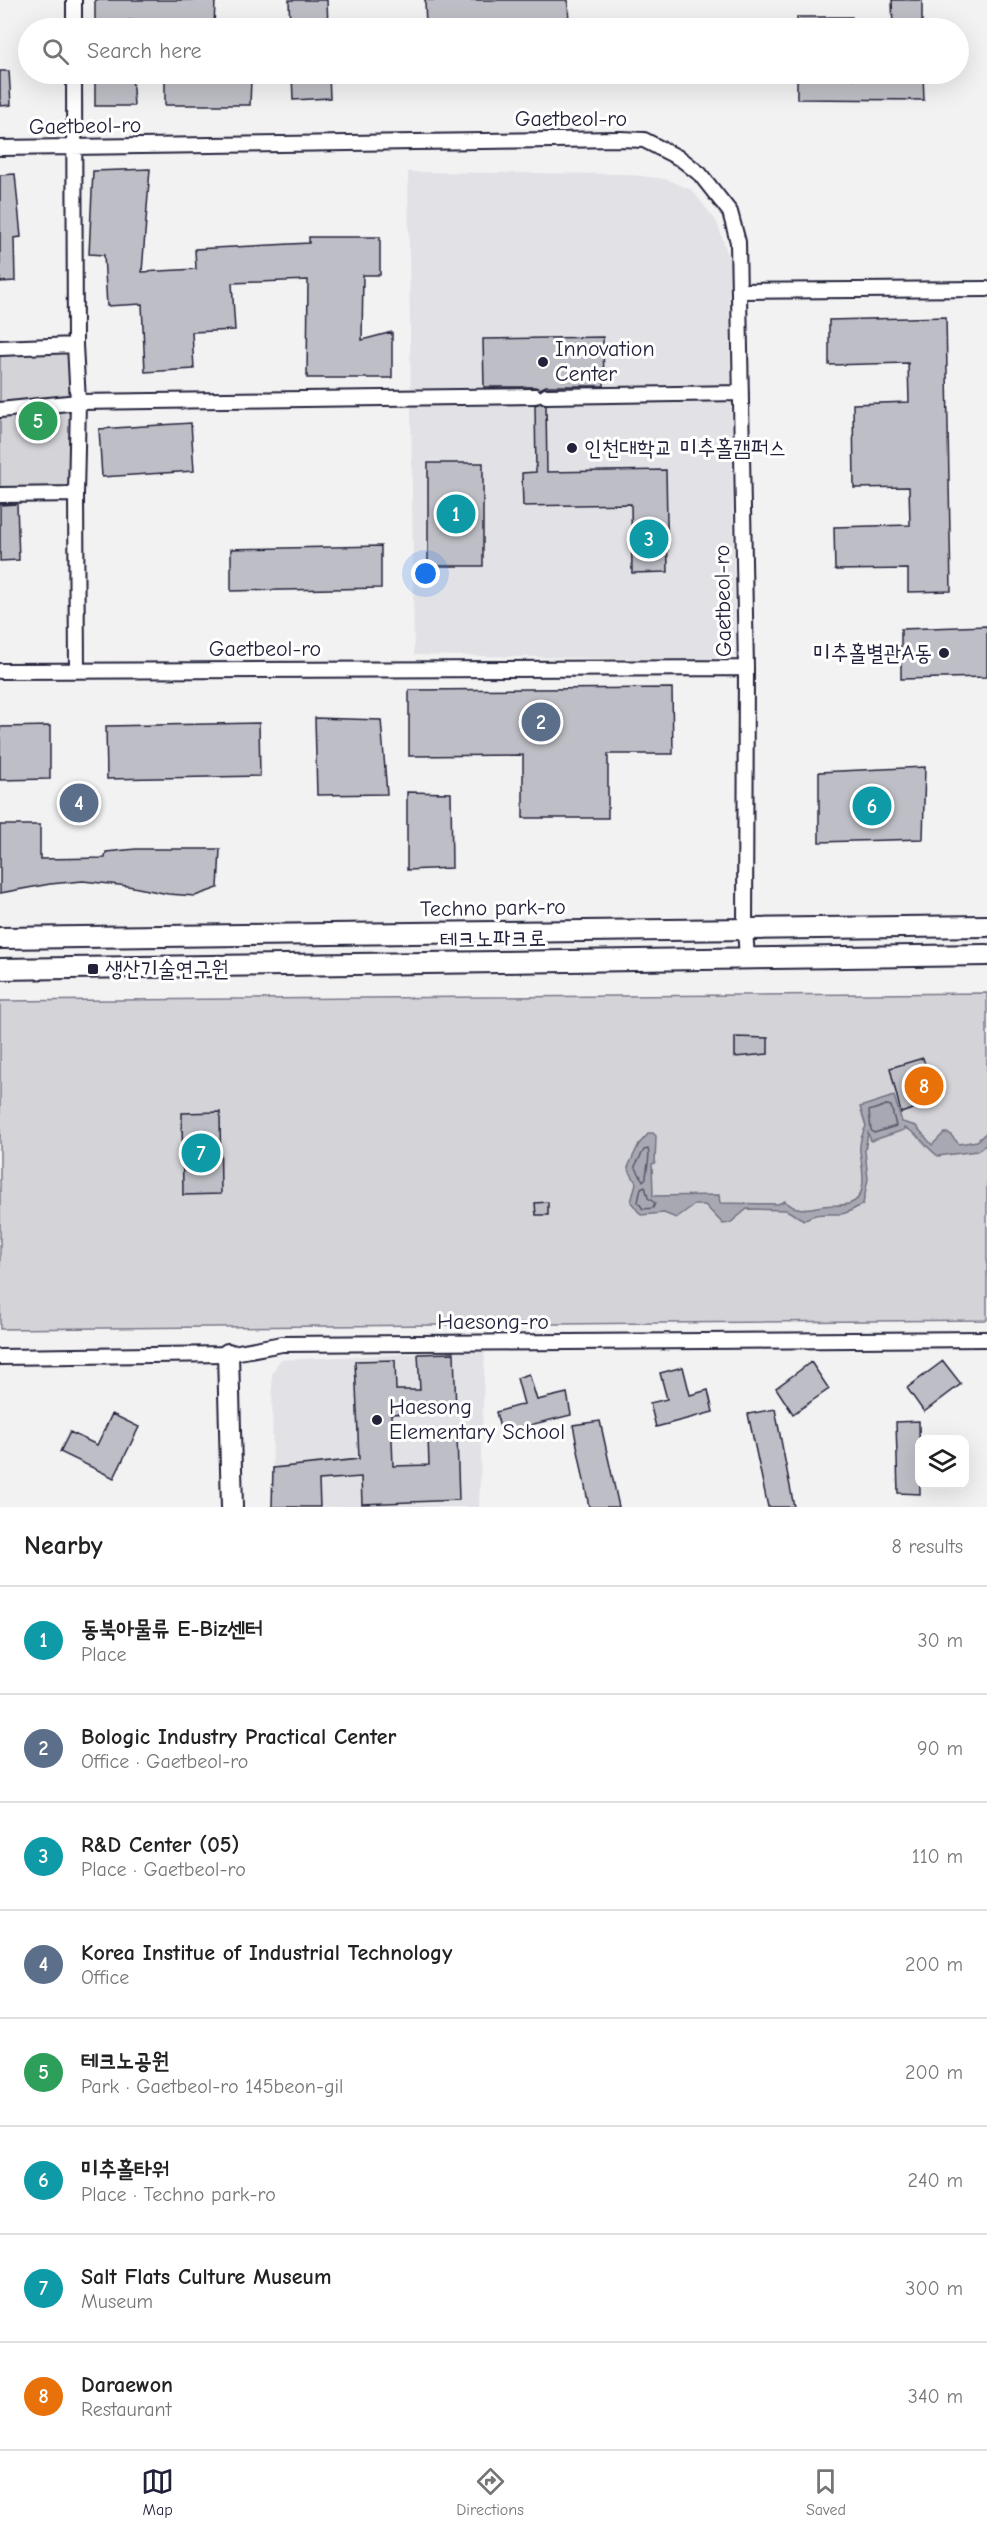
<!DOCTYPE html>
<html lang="en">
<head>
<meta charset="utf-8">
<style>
  body { margin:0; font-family:"Comic Neue","Poor Story",sans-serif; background:#f6f6f6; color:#222 }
  .controls { position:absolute; right:18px; bottom:18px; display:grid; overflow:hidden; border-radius:12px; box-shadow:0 6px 24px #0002 }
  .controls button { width:54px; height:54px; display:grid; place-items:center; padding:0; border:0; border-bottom:2px solid #e0e0e0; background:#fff; color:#222; font:30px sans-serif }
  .you { position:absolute; left:426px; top:574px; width:21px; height:21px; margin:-15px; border:4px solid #fff; border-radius:50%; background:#1a73e8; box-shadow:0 0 0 9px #1a73e833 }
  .badge { display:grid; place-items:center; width:39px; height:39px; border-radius:50%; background:#22223b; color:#fff; font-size:20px; font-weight:700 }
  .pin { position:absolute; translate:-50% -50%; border:3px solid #fff; box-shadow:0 2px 6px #0006 }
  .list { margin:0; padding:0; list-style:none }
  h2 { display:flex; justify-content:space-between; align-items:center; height:78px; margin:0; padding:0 24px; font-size:26px }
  h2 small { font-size:20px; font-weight:400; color:#767676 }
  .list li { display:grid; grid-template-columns:39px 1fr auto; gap:18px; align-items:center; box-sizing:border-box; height:108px; padding:0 24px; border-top:2px solid #e0e0e0 }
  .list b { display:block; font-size:22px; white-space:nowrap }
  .list p { margin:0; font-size:20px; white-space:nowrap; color:#767676 }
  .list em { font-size:20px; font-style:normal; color:#767676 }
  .icon { flex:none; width:33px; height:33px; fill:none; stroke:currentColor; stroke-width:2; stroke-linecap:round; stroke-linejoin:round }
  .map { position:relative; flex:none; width:987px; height:1507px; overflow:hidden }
  .search { position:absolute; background:#fff; box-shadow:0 6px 24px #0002; left:18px; right:18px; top:18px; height:66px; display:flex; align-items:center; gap:15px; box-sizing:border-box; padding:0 21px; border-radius:33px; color:#767676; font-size:22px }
  .sheet { height:942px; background:#fff }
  nav { display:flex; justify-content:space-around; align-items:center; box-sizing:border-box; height:84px; border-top:2px solid #e0e0e0; background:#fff; font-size:16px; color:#767676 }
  nav a { display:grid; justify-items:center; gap:3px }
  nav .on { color:#22223b }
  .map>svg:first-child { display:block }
  .built { fill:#e2e2e6 }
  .green { fill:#d3d3d8; stroke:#7a7a8a; stroke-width:1.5 }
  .water { fill:#a8a8b2; stroke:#727282; stroke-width:1.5 }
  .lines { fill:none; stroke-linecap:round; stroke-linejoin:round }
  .shore { stroke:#58586b; stroke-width:1.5 }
  .building { fill:#bebec6; stroke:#22223b; stroke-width:1.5 }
  .street-casing { stroke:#22223b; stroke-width:18 }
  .secondary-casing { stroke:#22223b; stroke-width:24 }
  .street { stroke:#fff; stroke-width:14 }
  .secondary { stroke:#fff; stroke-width:20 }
  .poi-dot { fill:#22223b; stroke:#fff; stroke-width:2 }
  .labels { text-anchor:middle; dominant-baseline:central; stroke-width:6; stroke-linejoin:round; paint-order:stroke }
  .street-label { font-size:22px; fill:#22223b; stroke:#fff }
  .poi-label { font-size:22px; fill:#22223b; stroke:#fff; text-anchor:start }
</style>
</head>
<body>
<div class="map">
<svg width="987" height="1507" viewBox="0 0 987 1507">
  <rect width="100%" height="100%" fill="#f2f2f3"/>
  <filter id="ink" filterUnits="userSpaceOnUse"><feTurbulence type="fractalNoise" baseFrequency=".0167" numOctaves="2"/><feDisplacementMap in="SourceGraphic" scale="12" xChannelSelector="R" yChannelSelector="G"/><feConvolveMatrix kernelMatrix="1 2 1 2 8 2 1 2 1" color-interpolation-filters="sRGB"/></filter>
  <g filter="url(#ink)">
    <path class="built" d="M 408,172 L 623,174 L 666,179 L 692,190 L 717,222 L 729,259 L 735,637 L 713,660 L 414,655 Z
      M 485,1350 L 479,1507 L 273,1507 L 272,1373 L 280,1360 Z"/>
    <path class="green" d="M 75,345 L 76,494 L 0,495 L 0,348 Z
      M 987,993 L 987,1320 L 0,1329 L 0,1001 Z"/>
    <path class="water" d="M 894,1096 L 902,1122 L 916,1126 L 932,1145 L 944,1133 L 949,1133 L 959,1144 L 977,1141 L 987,1132 L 987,1144 L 977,1151 L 938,1156 C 926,1148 917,1131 904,1128 L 904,1130 L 871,1141 L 868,1133 L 865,1151 L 868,1179 L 863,1204 C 855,1208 846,1215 836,1214 C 824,1214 814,1213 804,1220 L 786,1210 L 747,1209 L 730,1223 L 723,1224 L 705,1205 L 694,1205 L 676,1218 L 664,1213 L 641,1215 L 631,1202 L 636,1183 L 628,1168 L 629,1165 L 639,1144 L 649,1133 L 653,1133 L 656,1136 L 655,1163 L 652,1164 L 653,1196 L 719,1195 L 720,1203 L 778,1204 L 785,1201 C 797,1213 808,1208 823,1206 C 832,1204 843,1207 851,1203 C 869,1196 862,1167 860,1152 C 859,1143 862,1134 866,1126 L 860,1107 Z"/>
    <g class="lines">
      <path class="shore" d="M 887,1105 L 891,1106 L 896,1126 L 874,1133 L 871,1130 L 869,1111 Z
        M 648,1149 C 651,1157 646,1169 646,1178 L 643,1181 L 635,1166 L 644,1150 Z
        M 645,1186 L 648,1198 L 655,1203 L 653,1208 L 643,1209 L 638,1202 L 641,1188 Z"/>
    </g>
    <path class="building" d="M 95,0 L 215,0 L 214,28 L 165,28 L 165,25 L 129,20 L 129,28 L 95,28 Z
      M 289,0 L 327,0 L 328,28 L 290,28 Z
      M 425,0 L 568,0 L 569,26 L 426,28 Z
      M 892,0 L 922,0 L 922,28 L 893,28 Z
      M 797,17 L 852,17 L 852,28 L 797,28 Z
      M 0,71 L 9,71 L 11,105 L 0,106 Z
      M 95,74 L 132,74 L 134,106 L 95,106 Z
      M 165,74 L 214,74 L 214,79 L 251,79 L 250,105 L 165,105 Z
      M 292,74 L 329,74 L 330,98 L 293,100 Z
      M 797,74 L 854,74 L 854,79 L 894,79 L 894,74 L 923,74 L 924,100 L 797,99 Z
      M 150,169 L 142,272 L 196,269 L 195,249 L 309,243 L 309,237 L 380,237 L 380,275 L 363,275 L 362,340 L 392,332 L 392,378 L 307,378 L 308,280 L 232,283 L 235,330 L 192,332 L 194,369 L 145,372 L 142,304 L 107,306 L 104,255 L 89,254 L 93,171 Z
      M 15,174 L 21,237 L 14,238 L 15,281 L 0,282 L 0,175 Z
      M 946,317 L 951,591 L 908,592 L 908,569 L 835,570 L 834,527 L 910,525 L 909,487 L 854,488 L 853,404 L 909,402 L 908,363 L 829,365 L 829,320 Z
      M 603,337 L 604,386 L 546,386 L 540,389 L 535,387 L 484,387 L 483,339 Z
      M 541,403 L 546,405 L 547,472 L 666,470 L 668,572 L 632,573 L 631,504 L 523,506 L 522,473 L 536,472 L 535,405 Z
      M 191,423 L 194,471 L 102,477 L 99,429 Z
      M 428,463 L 483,463 L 483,566 L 428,566 Z
      M 17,504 L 19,560 L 0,561 L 0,505 Z
      M 381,546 L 381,588 L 231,591 L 231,549 Z
      M 987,626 L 987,677 L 901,679 L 901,629 Z
      M 672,688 L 673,754 L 608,754 L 608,818 L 523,818 L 523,755 L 409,756 L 409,690 Z
      M 315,718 L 381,720 L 387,794 L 317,795 Z
      M 259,723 L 260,776 L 107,779 L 106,726 Z
      M 50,726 L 50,779 L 0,780 L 0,727 Z
      M 925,767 L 923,839 L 819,842 L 819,772 Z
      M 407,792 L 451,793 L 452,868 L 407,870 Z
      M 0,825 L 40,825 L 40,859 L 105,858 L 106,852 L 136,849 L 220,849 L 218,888 L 195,896 L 168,894 L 128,886 L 83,881 L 50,884 L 0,893 Z
      M 735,1037 L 768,1038 L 768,1054 L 735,1057 Z
      M 923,1058 L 936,1101 L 901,1113 L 890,1068 Z
      M 220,1112 L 221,1194 L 183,1195 L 182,1113 Z
      M 548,1202 L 548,1215 L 536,1215 L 535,1203 Z
      M 454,1353 L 456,1411 L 391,1414 L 393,1466 L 429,1465 L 428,1437 L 457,1436 L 459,1500 L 362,1504 L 361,1477 L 319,1480 L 320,1507 L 272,1507 L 273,1468 L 359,1459 L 355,1361 L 395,1360 L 396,1390 L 420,1390 L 418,1354 Z
      M 943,1361 L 961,1384 L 924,1412 L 907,1388 Z
      M 811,1362 L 829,1389 L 793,1414 L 776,1388 Z
      M 683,1367 L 690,1395 L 708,1390 L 713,1412 L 656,1427 L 650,1403 L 667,1399 L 660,1373 Z
      M 529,1374 L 537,1400 L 567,1393 L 571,1415 L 501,1432 L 496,1412 L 524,1404 L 517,1378 Z
      M 775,1409 L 794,1507 L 768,1507 L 748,1414 Z
      M 112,1414 L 139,1427 L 114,1478 L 60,1452 L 70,1432 L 97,1445 Z
      M 600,1421 L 619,1507 L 589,1507 L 573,1425 Z
      M 919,1421 L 920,1494 L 898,1493 L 896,1422 Z"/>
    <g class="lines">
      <defs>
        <path id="street" d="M 74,0 L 74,28
          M 74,74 L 75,345 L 78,402 L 76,494 L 77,670
          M 0,148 L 620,139 L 644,140 L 681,159 L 700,174 L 730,212 L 738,242 L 746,668 L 745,929 L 747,958
          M 739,291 L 987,289
          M 0,348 L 75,345
          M 546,396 L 741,393
          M 0,410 L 78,402 L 535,396
          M 0,495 L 76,494
          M 0,671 L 746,668
          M 0,1357 L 228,1354 L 282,1344 L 987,1339"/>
        <path id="secondary" d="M 0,938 L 987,926
          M 0,969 L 987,955
          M 228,1354 L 232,1507"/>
      </defs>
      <use href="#street" class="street-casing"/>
      <use href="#secondary" class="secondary-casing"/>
      <use href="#street" class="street"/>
      <use href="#secondary" class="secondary"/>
    </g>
  </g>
  <g class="poi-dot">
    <circle cx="543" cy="362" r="6"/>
    <circle cx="572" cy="448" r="6"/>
    <circle cx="944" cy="653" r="6"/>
    <rect x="87" y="963" width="12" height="12" rx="3"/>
    <circle cx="377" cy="1420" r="6"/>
  </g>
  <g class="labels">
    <g class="street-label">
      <text x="571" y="119">Gaetbeol-ro</text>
      <text transform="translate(85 126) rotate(-1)">Gaetbeol-ro</text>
      <text transform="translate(723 601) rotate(-91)">Gaetbeol-ro</text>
      <text x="265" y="649">Gaetbeol-ro</text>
      <text transform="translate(493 908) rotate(-1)">Techno park-ro</text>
      <text transform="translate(493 939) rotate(-1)">테크노파크로</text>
      <text x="493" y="1322">Haesong-ro</text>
    </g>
    <g class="poi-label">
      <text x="555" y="349">Innovation<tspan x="555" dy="25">Center</tspan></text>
      <text x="584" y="448">인천대학교 미추홀캠퍼스</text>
      <text x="932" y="653" text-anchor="end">미추홀별관A동</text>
      <text x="105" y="969">생산기술연구원</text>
      <text x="389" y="1407">Haesong<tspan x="389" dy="25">Elementary School</tspan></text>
    </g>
  </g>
</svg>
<div class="controls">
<button><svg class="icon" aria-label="layers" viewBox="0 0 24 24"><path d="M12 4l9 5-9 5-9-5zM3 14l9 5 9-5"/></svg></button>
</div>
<div class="you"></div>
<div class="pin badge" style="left:456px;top:514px;background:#0f9aa8">1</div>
<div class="pin badge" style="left:541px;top:722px;background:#5c6f8a">2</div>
<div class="pin badge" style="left:649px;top:539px;background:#0f9aa8">3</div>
<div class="pin badge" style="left:79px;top:803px;background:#5c6f8a">4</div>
<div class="pin badge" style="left:38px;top:421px;background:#2e9e5b">5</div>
<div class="pin badge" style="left:872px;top:806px;background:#0f9aa8">6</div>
<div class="pin badge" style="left:201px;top:1153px;background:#0f9aa8">7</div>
<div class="pin badge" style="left:924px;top:1086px;background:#e8710a">8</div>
<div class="search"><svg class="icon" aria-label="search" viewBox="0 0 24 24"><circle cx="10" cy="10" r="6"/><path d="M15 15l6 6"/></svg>Search here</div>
</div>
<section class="sheet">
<h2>Nearby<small>8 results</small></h2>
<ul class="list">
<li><span class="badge" style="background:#0f9aa8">1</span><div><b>동북아물류 E-Biz센터</b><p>Place</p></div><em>30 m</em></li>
<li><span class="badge" style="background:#5c6f8a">2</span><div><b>Bologic Industry Practical Center</b><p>Office · Gaetbeol-ro</p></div><em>90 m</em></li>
<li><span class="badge" style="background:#0f9aa8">3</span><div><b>R&amp;D Center (05)</b><p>Place · Gaetbeol-ro</p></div><em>110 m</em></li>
<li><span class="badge" style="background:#5c6f8a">4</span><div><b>Korea Institue of Industrial Technology</b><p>Office</p></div><em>200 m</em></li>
<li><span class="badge" style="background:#2e9e5b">5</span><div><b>테크노공원</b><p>Park · Gaetbeol-ro 145beon-gil</p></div><em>200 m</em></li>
<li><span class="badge" style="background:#0f9aa8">6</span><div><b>미추홀타워</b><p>Place · Techno park-ro</p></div><em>240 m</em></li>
<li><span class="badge" style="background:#0f9aa8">7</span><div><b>Salt Flats Culture Museum</b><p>Museum</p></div><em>300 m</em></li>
<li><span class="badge" style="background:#e8710a">8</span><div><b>Daraewon</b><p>Restaurant</p></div><em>340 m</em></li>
</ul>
</section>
<nav>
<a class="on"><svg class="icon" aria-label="map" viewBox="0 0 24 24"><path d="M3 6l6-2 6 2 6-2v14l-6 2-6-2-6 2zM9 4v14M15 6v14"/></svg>Map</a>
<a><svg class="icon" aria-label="directions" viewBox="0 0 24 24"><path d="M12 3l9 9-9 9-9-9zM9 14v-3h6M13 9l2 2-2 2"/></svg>Directions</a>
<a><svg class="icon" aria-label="saved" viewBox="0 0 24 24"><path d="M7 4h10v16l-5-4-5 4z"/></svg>Saved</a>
</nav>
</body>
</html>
